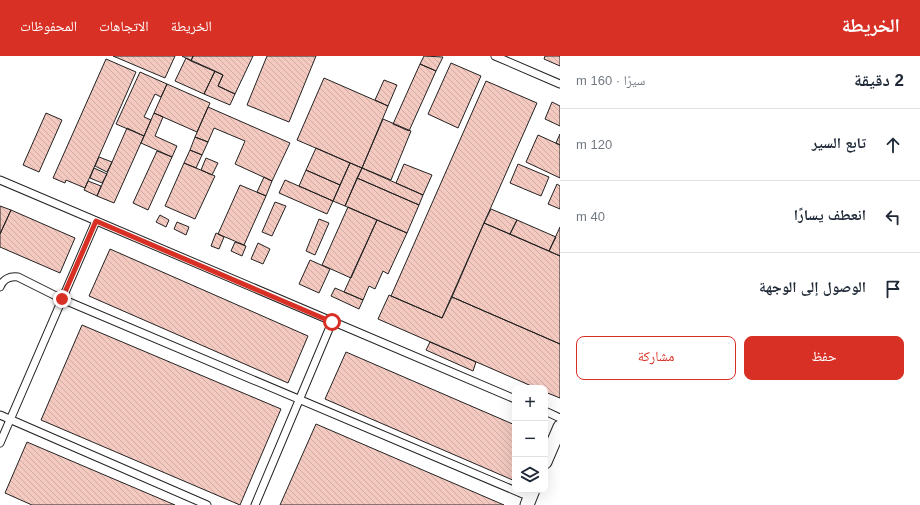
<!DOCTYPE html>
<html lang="ar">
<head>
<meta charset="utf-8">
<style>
  body { margin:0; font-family:Helvetica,"Noto Naskh Arabic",sans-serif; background:#f6f6f7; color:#1f2937; direction:rtl }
  .controls { position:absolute; right:12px; bottom:12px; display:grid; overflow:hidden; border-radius:8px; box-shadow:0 4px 16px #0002 }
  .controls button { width:36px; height:36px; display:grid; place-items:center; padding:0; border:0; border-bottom:1px solid #e0e1e3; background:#fff; color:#1f2937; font:20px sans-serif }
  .stop { position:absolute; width:12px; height:12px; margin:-9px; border:3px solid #d93025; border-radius:50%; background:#fff }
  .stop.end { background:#d93025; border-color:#fff; box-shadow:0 1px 4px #0008 }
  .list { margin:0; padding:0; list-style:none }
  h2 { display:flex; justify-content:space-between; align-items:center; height:52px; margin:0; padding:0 16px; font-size:17px }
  h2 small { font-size:13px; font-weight:400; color:#747a83 }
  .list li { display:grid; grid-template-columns:26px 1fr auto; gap:12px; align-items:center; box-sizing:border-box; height:72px; padding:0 16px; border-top:1px solid #e0e1e3 }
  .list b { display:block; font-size:15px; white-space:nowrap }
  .list em { font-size:13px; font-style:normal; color:#747a83 }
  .actions { display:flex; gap:8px; padding:12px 16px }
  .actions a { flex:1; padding:9px 0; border:1px solid #d93025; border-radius:8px; text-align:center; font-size:14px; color:#d93025 }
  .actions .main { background:#d93025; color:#fff }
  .icon { flex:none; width:22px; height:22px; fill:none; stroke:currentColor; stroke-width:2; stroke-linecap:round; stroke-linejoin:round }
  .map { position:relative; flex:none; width:560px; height:449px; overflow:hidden; direction:ltr }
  header { display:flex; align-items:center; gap:24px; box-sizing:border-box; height:56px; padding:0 20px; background:#d93025; color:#fff }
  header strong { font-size:19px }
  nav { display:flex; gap:22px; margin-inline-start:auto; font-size:14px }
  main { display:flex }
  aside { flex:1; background:#fff }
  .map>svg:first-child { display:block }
  .building { fill:url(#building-back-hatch); stroke:#222 }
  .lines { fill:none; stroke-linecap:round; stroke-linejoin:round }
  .lane-casing { stroke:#222; stroke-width:9 }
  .street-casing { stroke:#222; stroke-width:15 }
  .lane { stroke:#fff; stroke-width:7 }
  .street { stroke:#fff; stroke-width:13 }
  .route { stroke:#d93025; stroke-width:5 }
</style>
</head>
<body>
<header>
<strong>الخريطة</strong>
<nav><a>الخريطة</a><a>الاتجاهات</a><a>المحفوظات</a></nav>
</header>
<main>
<aside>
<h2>2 دقيقة<small>سيرًا · 160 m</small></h2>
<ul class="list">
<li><svg class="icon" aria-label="ahead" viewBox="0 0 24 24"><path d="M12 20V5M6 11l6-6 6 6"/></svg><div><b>تابع السير</b></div><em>120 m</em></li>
<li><svg class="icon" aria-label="left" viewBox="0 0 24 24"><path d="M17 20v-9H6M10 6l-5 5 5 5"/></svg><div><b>انعطف يسارًا</b></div><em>40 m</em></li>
<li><svg class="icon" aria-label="arrive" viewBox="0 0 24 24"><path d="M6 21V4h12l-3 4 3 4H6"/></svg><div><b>الوصول إلى الوجهة</b></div></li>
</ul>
<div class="actions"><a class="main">حفظ</a><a>مشاركة</a></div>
</aside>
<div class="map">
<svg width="560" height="449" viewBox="0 0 560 449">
  <defs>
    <pattern id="building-back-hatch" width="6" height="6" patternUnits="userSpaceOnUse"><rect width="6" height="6" fill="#f3c9c0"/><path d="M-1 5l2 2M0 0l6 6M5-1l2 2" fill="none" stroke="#d0aca5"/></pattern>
  </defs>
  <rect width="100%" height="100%" fill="#fff"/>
  <path class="building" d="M 113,0 L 175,0 L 165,22 Z
    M 182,0 L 193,0 L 191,5 Z
    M 193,0 L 253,0 L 235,38 L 218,30 L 223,19 L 191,5 Z
    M 267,0 L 316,0 L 289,66 L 247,49 Z
    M 424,0 L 443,1 L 436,15 L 420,8 Z
    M 545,0 L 560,0 L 560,10 L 544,3 Z
    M 186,2 L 215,15 L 204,38 L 175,25 Z
    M 106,3 L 136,16 L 85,132 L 66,124 L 65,127 L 53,122 Z
    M 451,7 L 481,20 L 458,72 L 428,58 Z
    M 420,8 L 436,15 L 409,75 L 393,68 Z
    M 215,15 L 223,19 L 218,30 L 235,38 L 230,49 L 204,38 Z
    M 140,16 L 167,28 L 161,41 L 155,38 L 144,61 L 151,64 L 144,80 L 116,68 Z
    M 324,22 L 388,50 L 362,112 L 297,84 Z
    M 384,24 L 397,29 L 388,50 L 375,44 Z
    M 486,25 L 537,47 L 442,262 L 391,240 Z
    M 167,28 L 210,47 L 197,76 L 154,57 Z
    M 552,46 L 560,50 L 560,70 L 545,63 Z
    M 208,51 L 290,87 L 272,125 L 235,108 L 245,85 L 214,72 L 208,86 L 195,81 Z
    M 46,57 L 62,64 L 39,116 L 23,109 Z
    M 154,57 L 163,61 L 155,80 L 177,90 L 172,101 L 141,87 Z
    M 383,63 L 411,75 L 391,124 L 362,112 Z
    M 127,72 L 144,80 L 114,147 L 97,140 Z
    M 560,78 L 560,89 L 556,87 Z
    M 538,79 L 560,89 L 560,122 L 526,106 Z
    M 195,81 L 208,86 L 202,99 L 190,94 Z
    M 316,92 L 350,107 L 340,129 L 306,114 Z
    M 190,94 L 202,99 L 196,112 L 184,107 Z
    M 157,95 L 172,101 L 148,154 L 133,147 Z
    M 99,101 L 112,106 L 107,116 L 95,110 Z
    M 206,102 L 218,107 L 212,119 L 201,114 Z
    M 184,107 L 215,120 L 195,163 L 165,150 Z
    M 350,107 L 362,112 L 345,150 L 333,145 Z
    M 404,108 L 432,119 L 423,139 L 396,127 Z
    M 518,108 L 549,121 L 541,140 L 510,127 Z
    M 94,112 L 107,118 L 102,127 L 90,122 Z
    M 362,112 L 423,139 L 419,149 L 357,122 Z
    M 306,114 L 340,129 L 333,145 L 299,130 Z
    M 264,121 L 272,125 L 266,140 L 257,136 Z
    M 357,122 L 419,149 L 407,177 L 345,150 Z
    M 285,124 L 333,145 L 327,158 L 279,137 Z
    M 88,125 L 101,130 L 97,140 L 84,134 Z
    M 557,128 L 560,130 L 560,153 L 548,148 Z
    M 240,129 L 266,140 L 244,189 L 218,178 Z
    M 275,146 L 286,150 L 272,180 L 262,176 Z
    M 0,150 L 11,154 L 0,178 Z
    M 348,151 L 377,164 L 351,222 L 322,209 Z
    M 491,153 L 517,164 L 510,178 L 484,167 Z
    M 11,154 L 75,182 L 60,217 L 0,191 L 0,178 Z
    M 160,159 L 169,164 L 166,171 L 156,166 Z
    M 319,163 L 329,167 L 315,199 L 306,195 Z
    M 377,164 L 407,177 L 388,218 L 383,215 L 375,233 L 369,230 L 363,244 L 344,236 Z
    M 517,164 L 556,181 L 549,195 L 510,178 Z
    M 177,166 L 189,171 L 186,179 L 174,173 Z
    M 484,167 L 560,200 L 560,288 L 452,241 Z
    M 560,171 L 560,200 L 549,195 Z
    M 216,177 L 224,181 L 219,193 L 211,190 Z
    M 235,186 L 246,190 L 242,200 L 231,195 Z
    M 258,187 L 270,193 L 263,208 L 251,203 Z
    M 110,193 L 308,280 L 288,327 L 89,240 Z
    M 310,204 L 330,213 L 319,237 L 299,228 Z
    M 335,232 L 363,244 L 359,253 L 331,240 Z
    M 389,239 L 442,262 L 452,241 L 560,288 L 560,342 L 545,336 L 545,332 L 536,332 L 378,263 Z
    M 82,269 L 281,353 L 240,449 L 41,364 Z
    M 430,286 L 476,306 L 473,315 L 426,294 Z
    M 346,296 L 515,369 L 515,425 L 325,343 Z
    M 316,368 L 504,449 L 280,449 Z
    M 27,386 L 175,449 L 32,449 L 5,437 Z"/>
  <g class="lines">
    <defs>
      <path id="lane" d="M 495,0 L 560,28
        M 0,124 L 515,343
        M 0,231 C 3,223 10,220 18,221 L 62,243 L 530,441
        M 545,355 L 560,362
        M 0,359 L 207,449
        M 0,387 L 96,165
        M 255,449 L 332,266"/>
      <path id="street" d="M 545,406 L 560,371
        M 527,449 L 533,434"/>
    </defs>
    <use href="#lane" class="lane-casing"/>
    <use href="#street" class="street-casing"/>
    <use href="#lane" class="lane"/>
    <use href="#street" class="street"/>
  </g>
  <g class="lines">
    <path class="route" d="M 62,243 L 96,165 L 332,266"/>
  </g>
</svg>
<div class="controls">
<button>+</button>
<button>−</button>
<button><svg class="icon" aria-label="layers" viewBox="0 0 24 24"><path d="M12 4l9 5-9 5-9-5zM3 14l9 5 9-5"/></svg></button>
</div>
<div class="stop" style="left:332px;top:266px"></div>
<div class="stop end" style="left:62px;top:243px"></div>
</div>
</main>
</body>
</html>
